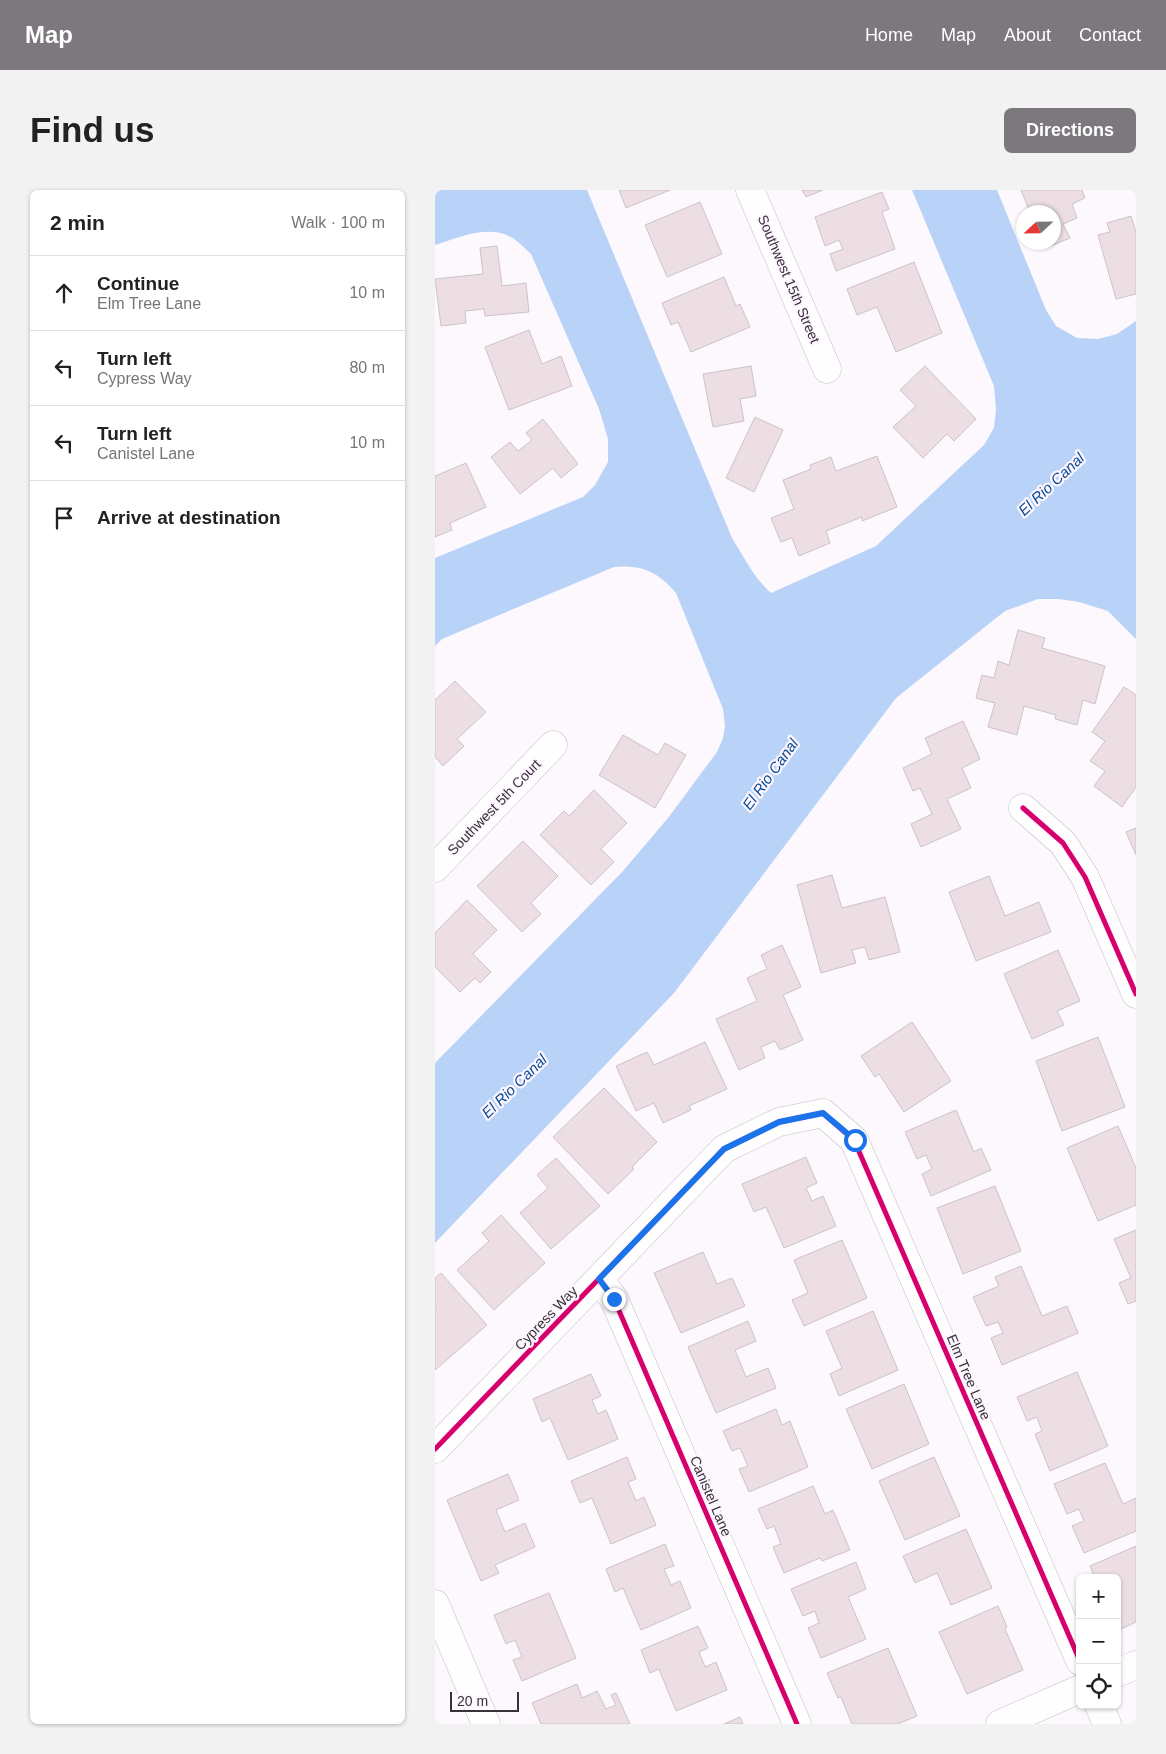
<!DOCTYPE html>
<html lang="en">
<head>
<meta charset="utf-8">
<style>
  body { margin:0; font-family:Helvetica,sans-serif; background:#f2f2f2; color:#222 }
  .controls { position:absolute; right:15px; bottom:15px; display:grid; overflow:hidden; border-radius:8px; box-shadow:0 1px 4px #0004 }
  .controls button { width:45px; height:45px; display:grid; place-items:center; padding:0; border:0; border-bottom:1px solid #e0e0e0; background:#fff; color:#222; font:25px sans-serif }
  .compass { position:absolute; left:581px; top:15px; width:45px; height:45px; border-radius:50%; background:#fff; box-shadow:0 1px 4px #0004; rotate:248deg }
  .scale { position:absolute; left:15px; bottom:12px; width:69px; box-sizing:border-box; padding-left:5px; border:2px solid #383139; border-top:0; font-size:14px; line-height:18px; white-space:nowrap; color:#383139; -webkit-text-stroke:4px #fef6ff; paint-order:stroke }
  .stop { position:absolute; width:15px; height:15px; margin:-11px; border:4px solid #1a73e8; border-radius:50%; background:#fff }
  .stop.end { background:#1a73e8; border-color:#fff; box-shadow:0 1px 5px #0008 }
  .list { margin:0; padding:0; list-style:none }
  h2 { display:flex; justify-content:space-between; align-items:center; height:65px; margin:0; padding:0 20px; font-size:21px }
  h2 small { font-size:16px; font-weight:400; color:#767676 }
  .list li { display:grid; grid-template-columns:32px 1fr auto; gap:15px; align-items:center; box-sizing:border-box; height:75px; padding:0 20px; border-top:1px solid #e0e0e0 }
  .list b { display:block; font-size:19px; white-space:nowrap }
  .list p { margin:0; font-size:16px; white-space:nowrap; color:#767676 }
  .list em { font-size:16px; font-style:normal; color:#767676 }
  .icon { flex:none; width:28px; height:28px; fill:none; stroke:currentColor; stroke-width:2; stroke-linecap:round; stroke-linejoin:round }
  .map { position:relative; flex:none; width:701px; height:1534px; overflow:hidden; border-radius:8px }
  header { display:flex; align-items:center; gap:30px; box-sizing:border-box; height:70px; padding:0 25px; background:#7d777e; color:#fff }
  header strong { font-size:24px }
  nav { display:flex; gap:28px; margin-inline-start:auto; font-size:18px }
  .intro { display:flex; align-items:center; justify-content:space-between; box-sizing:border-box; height:120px; padding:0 30px }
  h1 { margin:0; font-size:35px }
  .button { padding:12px 22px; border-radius:8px; background:#7d777e; color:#fff; font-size:18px; font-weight:700 }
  main { display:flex; gap:30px; padding:0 30px }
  aside { flex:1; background:#fff; border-radius:8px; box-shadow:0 1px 4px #0004 }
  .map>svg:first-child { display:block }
  .water { fill:#b8d2f8 }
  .building { fill:#eddee4; stroke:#cac3c7 }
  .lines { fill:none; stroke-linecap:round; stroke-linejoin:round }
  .minor-casing { stroke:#c2bdc2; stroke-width:29 }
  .minor { stroke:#fffeff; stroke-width:28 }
  .cycleway-casing { stroke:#fef6ff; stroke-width:8 }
  .cycleway { stroke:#d6006c; stroke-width:5 }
  .route { stroke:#1a73e8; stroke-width:6 }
  .labels { text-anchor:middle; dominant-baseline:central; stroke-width:4.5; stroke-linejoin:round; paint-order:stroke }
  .street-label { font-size:14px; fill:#383139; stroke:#fef6ff }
  .water-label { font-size:15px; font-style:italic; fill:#074a96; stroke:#fef6ff }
</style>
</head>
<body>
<header>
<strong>Map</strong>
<nav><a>Home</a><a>Map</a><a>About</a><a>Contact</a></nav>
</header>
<div class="intro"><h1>Find us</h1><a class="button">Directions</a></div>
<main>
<aside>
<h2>2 min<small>Walk · 100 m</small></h2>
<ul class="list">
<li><svg class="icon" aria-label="ahead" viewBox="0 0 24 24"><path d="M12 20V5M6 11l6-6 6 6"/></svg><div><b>Continue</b><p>Elm Tree Lane</p></div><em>10 m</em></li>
<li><svg class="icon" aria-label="left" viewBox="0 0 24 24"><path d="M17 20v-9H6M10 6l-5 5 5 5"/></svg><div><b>Turn left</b><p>Cypress Way</p></div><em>80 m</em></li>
<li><svg class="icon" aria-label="left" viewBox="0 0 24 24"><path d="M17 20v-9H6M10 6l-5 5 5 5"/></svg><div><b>Turn left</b><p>Canistel Lane</p></div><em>10 m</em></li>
<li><svg class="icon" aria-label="arrive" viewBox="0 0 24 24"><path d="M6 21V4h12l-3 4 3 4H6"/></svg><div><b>Arrive at destination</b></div></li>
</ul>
</aside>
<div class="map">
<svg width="701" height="1534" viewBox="0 0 701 1534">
  <rect width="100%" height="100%" fill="#fdf8fd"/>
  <path class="water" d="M 0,0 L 152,0 L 297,348 C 309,367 319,388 336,403 L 441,356 L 549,255 L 559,238 L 561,219 L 559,196 L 477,0 L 562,0 L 611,120 L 621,136 L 642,148 L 663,149 L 682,144 L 701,131 L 701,449 L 673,421 L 644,412 L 624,409 L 603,409 L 570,421 L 461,508 L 239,803 L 0,1053 L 0,873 L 188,681 L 233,628 L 282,562 L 288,548 L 290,536 L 288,519 L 241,403 C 224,382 206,374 179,377 L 7,449 L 0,456 L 0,368 L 148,307 L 160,295 L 173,272 L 173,249 L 164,219 L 96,64 C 91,60 87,55 82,51 C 57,32 26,47 0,55 Z"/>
  <path class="building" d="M 184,0 L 235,0 L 191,18 Z
    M 367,0 L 388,0 L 371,7 Z
    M 586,0 L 647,0 L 650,8 L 637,14 L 642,28 L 628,34 L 635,48 L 611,58 L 609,52 L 618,52 L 618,22 L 595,22 Z
    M 447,2 L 454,19 L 447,22 L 460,59 L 401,81 L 395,64 L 408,59 L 404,50 L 390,56 L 380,27 Z
    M 265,12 L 287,64 L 232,87 L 210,35 Z
    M 696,26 L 701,42 L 701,104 L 681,109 L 663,45 L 675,42 L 672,33 Z
    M 62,56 L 67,96 L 91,93 L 94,122 L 50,126 L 49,119 L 30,121 L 31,133 L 6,136 L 0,89 L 48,84 L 45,58 Z
    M 479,72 L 507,143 L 461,162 L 442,117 L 422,125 L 412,99 Z
    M 289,87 L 301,116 L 305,114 L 315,137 L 256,162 L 243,132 L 236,135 L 227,113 Z
    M 94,140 L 107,174 L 126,166 L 137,196 L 74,220 L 50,157 Z
    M 316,176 L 321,206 L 305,209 L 309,231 L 278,237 L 268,184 Z
    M 490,176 L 541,229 L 519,251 L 512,244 L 488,268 L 458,237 L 481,216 L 465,200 Z
    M 320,227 L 348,240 L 319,302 L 291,288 Z
    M 108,229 L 143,274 L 126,288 L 118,278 L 85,304 L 56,267 L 75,252 L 83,261 L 97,250 L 91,243 Z
    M 442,266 L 462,317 L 427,331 L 427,327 L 391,341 L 395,353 L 364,366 L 357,348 L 346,352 L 336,328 L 359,319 L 348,290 L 376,279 L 375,275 L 396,267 L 401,281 Z
    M 31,273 L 51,317 L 15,333 L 17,340 L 0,347 L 0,286 Z
    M 583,440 L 610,448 L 607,458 L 670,476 L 660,514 L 648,510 L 642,535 L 620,529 L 621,525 L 589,516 L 582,545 L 553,537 L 560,513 L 541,508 L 547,485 L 559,488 L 563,471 L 574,475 Z
    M 20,491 L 51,522 L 22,549 L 29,556 L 8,576 L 0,567 L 0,510 Z
    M 689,497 L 701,505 L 701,597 L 687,617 L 659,596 L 670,581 L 655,571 L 670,551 L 657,542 Z
    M 528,531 L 545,569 L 527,578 L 536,598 L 512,609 L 526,639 L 486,657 L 476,634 L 497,624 L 485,598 L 478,601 L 468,578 L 497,564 L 490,548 Z
    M 188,545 L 223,565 L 230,553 L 251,565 L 220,618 L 164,585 Z
    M 159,600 L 192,633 L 166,659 L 179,672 L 156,695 L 105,645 L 129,621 L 134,626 Z
    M 701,638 L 701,665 L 691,642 Z
    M 88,651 L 123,686 L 96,713 L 106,724 L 87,742 L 42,696 Z
    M 397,685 L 407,718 L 450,707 L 465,762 L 434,770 L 430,757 L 417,760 L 421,773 L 386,783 L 362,695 Z
    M 554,686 L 570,726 L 604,712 L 616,742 L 541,771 L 514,702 Z
    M 32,710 L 62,740 L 38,764 L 56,782 L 45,793 L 40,788 L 25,802 L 0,777 L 0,743 Z
    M 347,755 L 366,797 L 348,805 L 368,850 L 345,860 L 340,851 L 326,857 L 330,868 L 304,880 L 281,829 L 322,811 L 312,788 L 332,779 L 326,765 Z
    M 623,760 L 645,811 L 622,821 L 629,835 L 597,849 L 569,784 Z
    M 477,832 L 516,891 L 469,922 L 444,884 L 440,887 L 426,866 Z
    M 663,847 L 690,917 L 627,941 L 601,871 Z
    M 270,852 L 292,899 L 254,916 L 256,920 L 228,933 L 219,913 L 201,921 L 181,876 L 212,862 L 219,875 Z
    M 169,898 L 222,952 L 197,977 L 199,979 L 173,1004 L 118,947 Z
    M 521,920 L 539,962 L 546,958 L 556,980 L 496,1006 L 487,984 L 497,979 L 491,965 L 482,969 L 470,942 Z
    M 683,936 L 701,978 L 701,1015 L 663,1031 L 632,958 Z
    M 371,967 L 382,993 L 371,998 L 377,1011 L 388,1006 L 401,1036 L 349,1058 L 331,1017 L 319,1022 L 307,994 Z
    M 121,968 L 165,1016 L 116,1059 L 85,1023 L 113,998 L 102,985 Z
    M 560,996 L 586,1061 L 528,1084 L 502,1018 Z
    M 66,1025 L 110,1073 L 59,1120 L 22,1080 L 54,1051 L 47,1043 Z
    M 701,1040 L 701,1111 L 693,1114 L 684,1093 L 696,1088 L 679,1049 Z
    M 407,1050 L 432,1108 L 369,1136 L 357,1110 L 373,1103 L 359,1070 Z
    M 268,1062 L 282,1094 L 297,1088 L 310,1116 L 246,1143 L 219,1083 Z
    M 586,1076 L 607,1126 L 632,1116 L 643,1143 L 567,1175 L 556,1148 L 568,1143 L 563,1132 L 551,1136 L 538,1107 L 564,1096 L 560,1087 Z
    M 6,1083 L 52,1135 L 0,1180 L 0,1118 L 2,1117 L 0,1115 L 0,1088 Z
    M 438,1121 L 463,1180 L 404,1206 L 395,1184 L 407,1178 L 391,1141 Z
    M 313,1131 L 321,1151 L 300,1160 L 311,1187 L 333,1178 L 341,1198 L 281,1223 L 253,1157 Z
    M 642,1182 L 673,1256 L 615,1281 L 600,1244 L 607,1241 L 602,1227 L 592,1231 L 582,1207 Z
    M 156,1184 L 166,1206 L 157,1210 L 163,1224 L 171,1220 L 183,1249 L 133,1270 L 115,1228 L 107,1232 L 98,1209 Z
    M 469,1194 L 494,1254 L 437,1279 L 411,1219 Z
    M 341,1219 L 347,1235 L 355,1231 L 373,1277 L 314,1302 L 304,1279 L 313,1276 L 305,1258 L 297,1261 L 288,1241 Z
    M 192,1267 L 201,1289 L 193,1292 L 201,1311 L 209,1307 L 221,1335 L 176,1354 L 157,1308 L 145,1313 L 136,1291 Z
    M 499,1267 L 525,1326 L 470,1350 L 444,1291 Z
    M 670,1273 L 688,1314 L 701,1308 L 701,1341 L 649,1363 L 637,1336 L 649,1331 L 644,1319 L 632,1324 L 619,1294 Z
    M 73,1284 L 84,1310 L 61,1320 L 70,1342 L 90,1333 L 100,1357 L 60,1375 L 64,1383 L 46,1391 L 12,1310 Z
    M 378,1296 L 390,1324 L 398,1320 L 415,1360 L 387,1371 L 385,1368 L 349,1383 L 338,1357 L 346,1354 L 339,1336 L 332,1339 L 323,1319 Z
    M 531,1339 L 557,1398 L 516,1415 L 502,1383 L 480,1393 L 468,1366 Z
    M 230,1354 L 239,1376 L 229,1379 L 236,1395 L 245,1391 L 256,1418 L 206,1440 L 188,1398 L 180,1402 L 171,1379 Z
    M 701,1356 L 701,1432 L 682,1441 L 682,1388 L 660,1388 L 655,1376 Z
    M 421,1372 L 431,1399 L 413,1407 L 431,1449 L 386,1468 L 373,1438 L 384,1433 L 380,1421 L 368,1426 L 356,1399 Z
    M 114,1403 L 141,1468 L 87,1491 L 78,1470 L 87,1467 L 80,1450 L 71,1454 L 59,1425 Z
    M 563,1416 L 572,1437 L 570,1439 L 588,1480 L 532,1504 L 504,1442 Z
    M 263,1436 L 273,1458 L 264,1462 L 270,1477 L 281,1472 L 292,1500 L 241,1521 L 224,1479 L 215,1483 L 206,1460 Z
    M 453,1458 L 482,1526 L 463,1534 L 417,1534 L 406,1507 L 403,1508 L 392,1483 Z
    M 142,1494 L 147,1508 L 162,1501 L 171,1519 L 181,1515 L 176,1505 L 181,1503 L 195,1534 L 106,1534 L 97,1513 Z
    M 305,1527 L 308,1534 L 289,1534 Z"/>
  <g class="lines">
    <defs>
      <path id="minor" d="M 315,0 L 392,179
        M 588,618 L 628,653 L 650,687 L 701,804
        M 0,678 L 118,555
        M 164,1089 L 179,1109 L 362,1534
        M 0,1259 L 289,959 L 344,932 L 388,923 L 419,950 L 645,1471
        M 0,1414 L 51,1534
        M 682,1483 L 701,1475
        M 664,1515 L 672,1534
        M 565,1534 L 645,1499"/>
    </defs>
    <use href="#minor" class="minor-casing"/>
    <use href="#minor" class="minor"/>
    <defs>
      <path id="cycleway" d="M 588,618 L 628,653 L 650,687 L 701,804
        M 164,1089 L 179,1109 L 362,1534
        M 0,1259 L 289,959 L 344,932 L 388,923 L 419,950 L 645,1471"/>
    </defs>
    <use href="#cycleway" class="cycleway-casing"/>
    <use href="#cycleway" class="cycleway"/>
  </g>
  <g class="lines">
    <path class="route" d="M 179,1109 L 164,1089 L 289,959 L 344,932 L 388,923 L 420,950"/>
  </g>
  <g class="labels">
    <g class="street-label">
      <text transform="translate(354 89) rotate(67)">Southwest 15th Street</text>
      <text transform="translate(59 617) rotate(-46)">Southwest 5th Court</text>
      <text transform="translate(111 1128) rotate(-46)">Cypress Way</text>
      <text transform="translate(534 1187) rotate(67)">Elm Tree Lane</text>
      <text transform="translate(276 1306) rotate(67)">Canistel Lane</text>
    </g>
    <g class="water-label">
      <text transform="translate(616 294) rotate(-43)">El Rio Canal</text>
      <text transform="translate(335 584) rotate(-54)">El Rio Canal</text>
      <text transform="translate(79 896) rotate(-44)">El Rio Canal</text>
    </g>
  </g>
</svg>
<div class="controls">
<button>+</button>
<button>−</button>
<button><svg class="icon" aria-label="locate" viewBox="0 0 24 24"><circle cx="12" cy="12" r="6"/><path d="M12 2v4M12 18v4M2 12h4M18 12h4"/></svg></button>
</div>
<svg class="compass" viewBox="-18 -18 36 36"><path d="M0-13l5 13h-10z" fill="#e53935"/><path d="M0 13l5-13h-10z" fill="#767676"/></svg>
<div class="scale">20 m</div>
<div class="stop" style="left:420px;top:950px"></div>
<div class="stop end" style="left:179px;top:1109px"></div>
</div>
</main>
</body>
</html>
